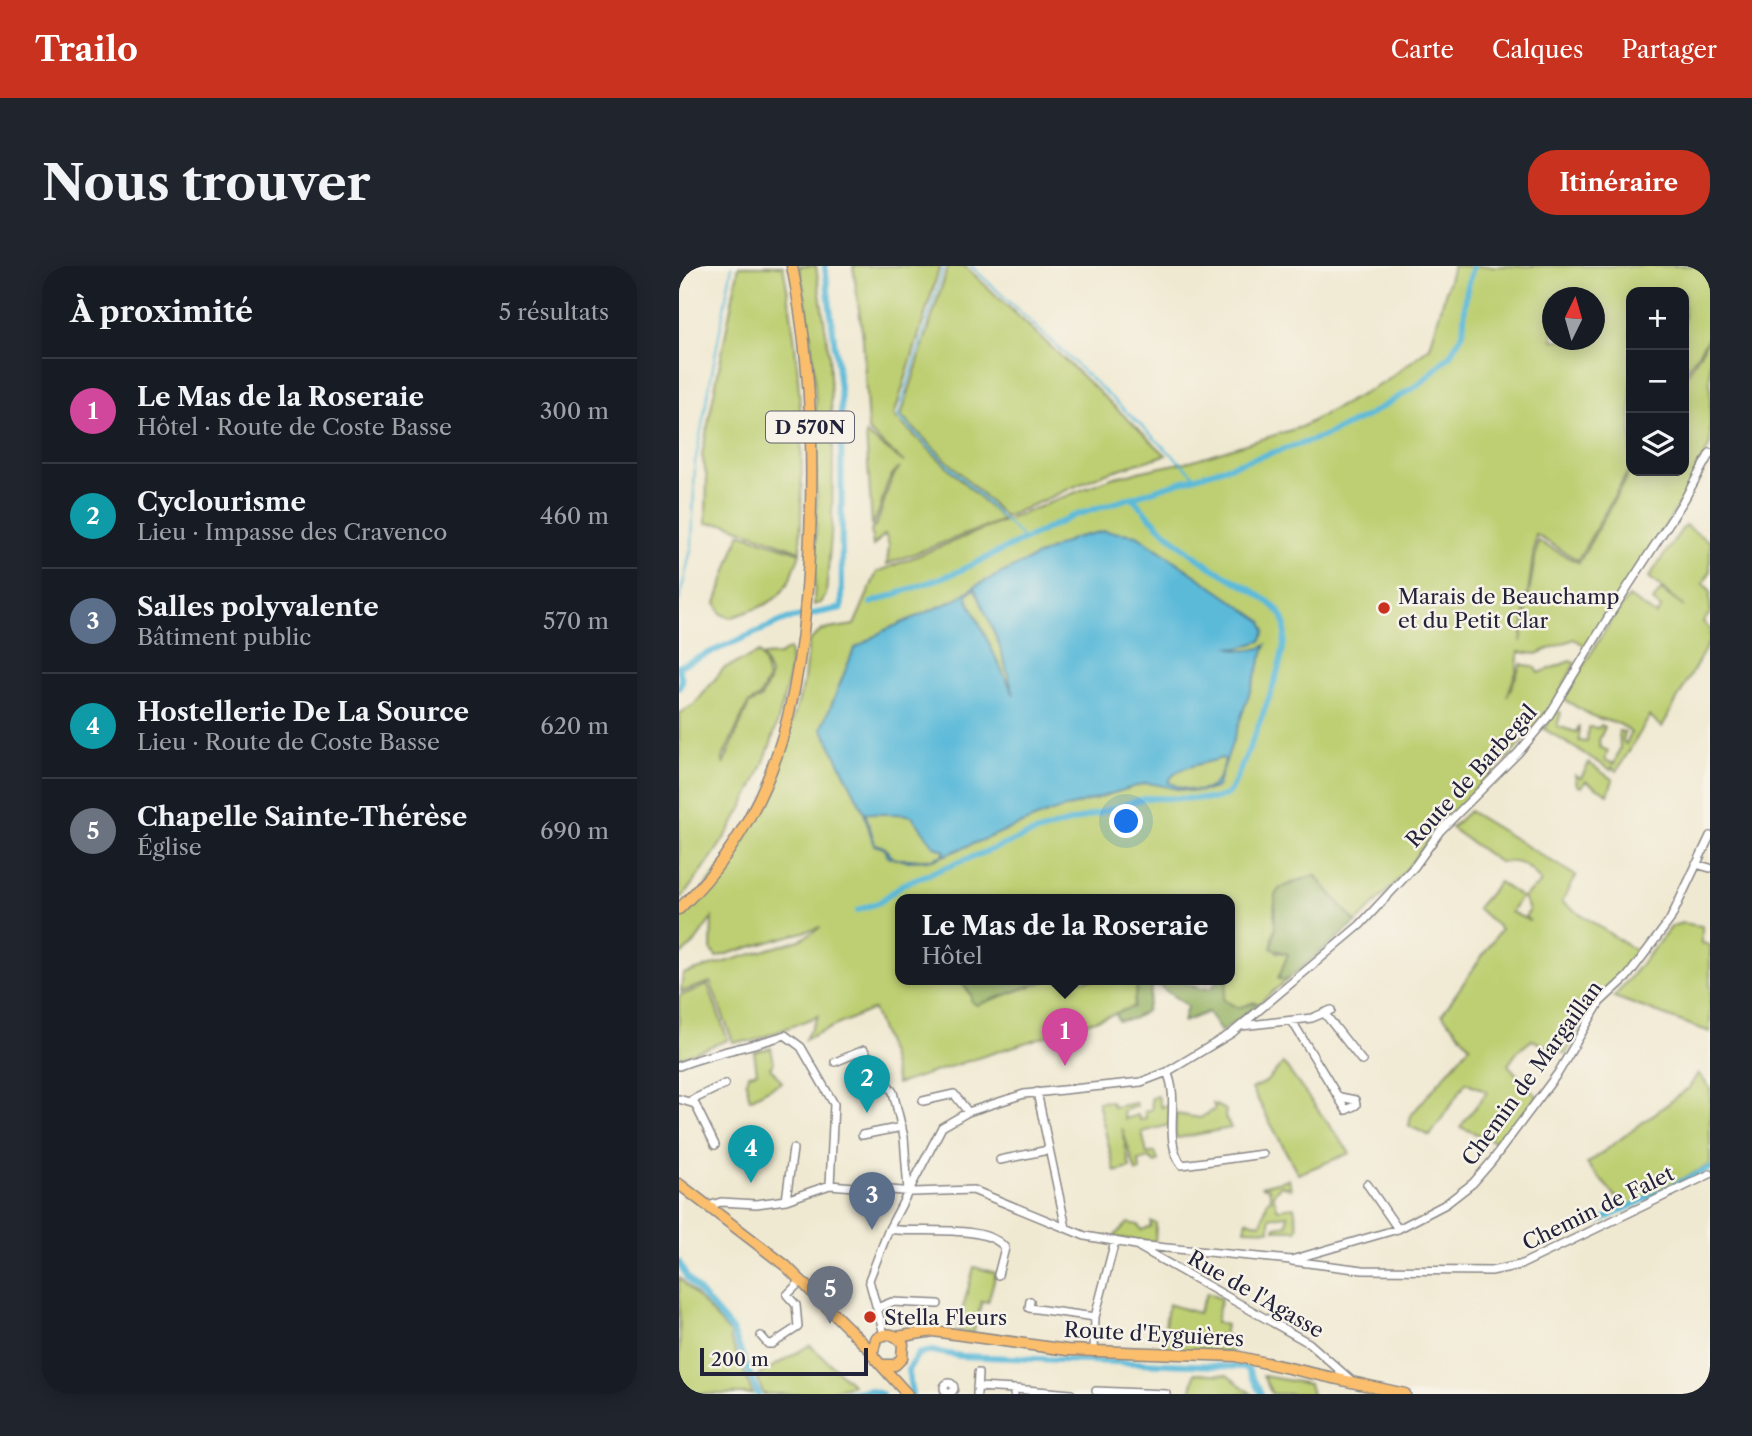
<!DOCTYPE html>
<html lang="fr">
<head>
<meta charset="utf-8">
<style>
  body { margin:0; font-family:"Libre Caslon Text",serif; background:#20242c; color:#f1f3f6 }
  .controls { position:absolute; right:21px; top:21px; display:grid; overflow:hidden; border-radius:14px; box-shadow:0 4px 18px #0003 }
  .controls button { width:63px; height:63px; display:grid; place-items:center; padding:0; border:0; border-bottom:2px solid #363941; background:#171b24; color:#f1f3f6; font:35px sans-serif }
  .compass { position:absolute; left:863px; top:21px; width:63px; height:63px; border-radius:50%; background:#171b24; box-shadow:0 4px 18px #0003; rotate:5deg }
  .scale { position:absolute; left:21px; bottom:18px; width:168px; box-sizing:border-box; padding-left:7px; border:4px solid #22223b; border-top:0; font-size:19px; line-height:24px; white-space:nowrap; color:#22223b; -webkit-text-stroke:5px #f7f3e8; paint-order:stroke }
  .you { position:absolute; left:448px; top:556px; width:24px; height:24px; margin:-18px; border:5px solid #fff; border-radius:50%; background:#1a73e8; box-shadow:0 0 0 10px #1a73e833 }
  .badge { display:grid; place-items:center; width:46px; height:46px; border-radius:50%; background:#c8321e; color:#fff; font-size:23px; font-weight:700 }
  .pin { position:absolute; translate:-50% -58px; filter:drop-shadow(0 2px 4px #0008) }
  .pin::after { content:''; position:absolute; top:37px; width:24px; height:21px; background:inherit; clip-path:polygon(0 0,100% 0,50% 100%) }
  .popup { position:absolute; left:216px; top:628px; width:340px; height:91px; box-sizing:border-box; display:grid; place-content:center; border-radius:14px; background:#171b24; filter:drop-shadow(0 2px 5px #0005); font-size:23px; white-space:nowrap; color:#9ea1a6 }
  .popup b { font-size:26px; color:#f1f3f6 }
  .popup::after { content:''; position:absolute; left:50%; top:100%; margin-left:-14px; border:14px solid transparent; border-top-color:#171b24 }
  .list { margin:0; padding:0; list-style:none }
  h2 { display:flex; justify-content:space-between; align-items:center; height:91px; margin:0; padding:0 28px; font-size:30px }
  h2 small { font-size:23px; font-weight:400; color:#9ea1a6 }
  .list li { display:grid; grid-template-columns:46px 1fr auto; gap:21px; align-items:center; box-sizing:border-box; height:105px; padding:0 28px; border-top:2px solid #363941 }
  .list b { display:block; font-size:26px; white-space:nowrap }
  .list p { margin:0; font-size:23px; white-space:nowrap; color:#9ea1a6 }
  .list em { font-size:23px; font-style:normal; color:#9ea1a6 }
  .icon { flex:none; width:38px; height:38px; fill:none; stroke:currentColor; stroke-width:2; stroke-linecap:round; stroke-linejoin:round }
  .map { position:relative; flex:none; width:1031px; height:1128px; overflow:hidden; border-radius:28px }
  header { display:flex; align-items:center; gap:42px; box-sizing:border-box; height:98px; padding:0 35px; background:#c8321e; color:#fff }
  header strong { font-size:33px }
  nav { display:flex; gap:38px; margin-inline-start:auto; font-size:24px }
  .intro { display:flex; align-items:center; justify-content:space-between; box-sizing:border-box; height:168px; padding:0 42px }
  h1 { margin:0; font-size:49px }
  .button { padding:18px 32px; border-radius:28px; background:#c8321e; color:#fff; font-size:24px; font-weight:700 }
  main { display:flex; gap:42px; padding:0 42px }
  aside { flex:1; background:#171b24; border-radius:28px; box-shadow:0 4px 18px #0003 }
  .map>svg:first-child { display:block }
  .green { fill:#bdcf72; stroke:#707856; stroke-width:2; fill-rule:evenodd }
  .forest { fill:#96b264; stroke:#5c6a50; stroke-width:2 }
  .water { fill:#5bbad9; stroke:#3e6e8a; stroke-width:2; fill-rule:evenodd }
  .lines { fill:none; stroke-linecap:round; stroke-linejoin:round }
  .stream { stroke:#5bbad9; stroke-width:2 }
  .canal { stroke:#5bbad9; stroke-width:6 }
  .minor-casing { stroke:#898686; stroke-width:10 }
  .major-casing { stroke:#898686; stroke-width:13 }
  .minor { stroke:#fff; stroke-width:7 }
  .major { stroke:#fabe6d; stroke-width:10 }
  .poi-dot { fill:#c8321e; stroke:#f7f3e8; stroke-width:2.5 }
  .labels { text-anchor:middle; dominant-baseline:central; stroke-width:5; stroke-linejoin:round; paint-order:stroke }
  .shield { fill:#f7f3e8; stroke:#62616f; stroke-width:2 }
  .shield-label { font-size:19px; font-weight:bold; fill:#22223b }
  .poi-label { font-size:21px; fill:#22223b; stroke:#f7f3e8; text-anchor:start }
  .street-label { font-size:21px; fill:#22223b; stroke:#f7f3e8 }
</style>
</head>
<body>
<header>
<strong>Trailo</strong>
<nav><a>Carte</a><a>Calques</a><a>Partager</a></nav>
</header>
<div class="intro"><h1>Nous trouver</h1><a class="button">Itinéraire</a></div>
<main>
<aside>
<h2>À proximité<small>5 résultats</small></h2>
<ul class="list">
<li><span class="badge" style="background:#d1479c">1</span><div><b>Le Mas de la Roseraie</b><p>Hôtel · Route de Coste Basse</p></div><em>300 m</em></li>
<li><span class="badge" style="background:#0f9aa8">2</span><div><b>Cyclourisme</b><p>Lieu · Impasse des Cravenco</p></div><em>460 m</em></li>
<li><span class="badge" style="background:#5c6f8a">3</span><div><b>Salles polyvalente</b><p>Bâtiment public</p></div><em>570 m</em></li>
<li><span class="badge" style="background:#0f9aa8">4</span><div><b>Hostellerie De La Source</b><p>Lieu · Route de Coste Basse</p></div><em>620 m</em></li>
<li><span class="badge" style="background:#6b7280">5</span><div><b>Chapelle Sainte-Thérèse</b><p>Église</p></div><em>690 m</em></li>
</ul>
</aside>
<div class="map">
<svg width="1031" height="1128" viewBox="0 0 1031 1128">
  <rect width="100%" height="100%" fill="#f7f3e8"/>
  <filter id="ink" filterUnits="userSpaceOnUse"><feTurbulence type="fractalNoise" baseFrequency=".0143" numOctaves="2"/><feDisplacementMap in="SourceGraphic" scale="14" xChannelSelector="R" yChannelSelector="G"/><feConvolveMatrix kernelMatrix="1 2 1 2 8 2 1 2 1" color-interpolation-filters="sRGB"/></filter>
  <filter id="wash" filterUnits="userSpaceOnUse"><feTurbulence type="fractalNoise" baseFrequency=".00686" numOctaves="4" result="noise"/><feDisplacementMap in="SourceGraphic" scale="28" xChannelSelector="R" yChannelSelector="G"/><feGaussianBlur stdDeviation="1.57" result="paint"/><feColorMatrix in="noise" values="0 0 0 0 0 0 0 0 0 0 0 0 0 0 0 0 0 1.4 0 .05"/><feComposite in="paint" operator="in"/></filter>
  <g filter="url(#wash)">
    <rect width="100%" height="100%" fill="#f0e9d2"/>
    <path class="green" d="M 60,0 L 104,0 C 123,94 125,190 121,285 L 48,258 L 27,257 L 28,212 L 23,189 Z
      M 120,0 L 137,0 L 150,88 L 154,181 L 153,258 L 147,329 L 142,337 L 135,339 C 138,226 144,111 120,0 Z
      M 174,0 L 261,0 L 215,150 L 324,254 L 208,298 L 210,279 L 206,268 L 194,280 L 192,264 C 205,255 204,219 221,201 C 202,214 206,242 193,259 L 187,168 L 226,197 L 189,165 L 184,72 Z
      M 269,0 L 286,0 L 487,189 L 427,207 L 326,251 L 222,150 Z
      M 774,0 L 1031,0 L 1031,69 L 1005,108 L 1005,26 L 952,26 L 952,200 L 899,294 L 857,269 L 842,376 L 859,275 L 900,297 L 952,204 L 1005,205 L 1005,114 L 1031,71 L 1031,178 L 1015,213 L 975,279 L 907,380 L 895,373 L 857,388 L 840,386 L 837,406 L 828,431 L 842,398 L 857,402 L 860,407 L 891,395 L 896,397 L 874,440 L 849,470 L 758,564 L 717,616 L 677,657 L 636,609 C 609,619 594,617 595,650 C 596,658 597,664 593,672 L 598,686 L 609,688 L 599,713 L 608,714 L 579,738 L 576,736 L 559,742 L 544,734 L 546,719 L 561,696 L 555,691 L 551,697 L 550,634 L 222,634 L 222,714 L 281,714 L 298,739 L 368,714 L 459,714 L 454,742 L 218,818 L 211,789 L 194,743 L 126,773 L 139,750 L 74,775 L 54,776 L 31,716 L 2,726 L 4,708 L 121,674 L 142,661 L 37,691 L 32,683 L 33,652 L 13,680 L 0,690 L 0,652 L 55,586 L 94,519 L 124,420 L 130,375 L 143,364 L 175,359 L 198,306 L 435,211 L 511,195 L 622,161 L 706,116 L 751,81 ZM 874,32 L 916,32 L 916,74 L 874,74 Z
      M 1006,259 L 1031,276 L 1031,306 L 1024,318 L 1031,324 L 1031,347 L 1024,356 L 1031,363 L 1031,374 L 983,461 L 971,450 L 938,505 L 933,501 L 932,504 L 865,463 L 878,445 L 882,447 L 878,460 L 897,466 L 900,460 L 900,475 L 908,476 L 909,461 L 920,462 L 922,459 L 926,461 L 920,474 L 921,481 L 929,485 L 926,494 L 935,498 L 941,482 L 940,465 L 946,466 L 944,475 L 947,478 L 952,467 C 941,454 930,457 916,451 C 905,446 895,439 884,433 L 936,348 L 950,331 L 977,349 L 982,342 L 974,335 L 982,324 L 1005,341 L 970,311 Z
      M 61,267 L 121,287 C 105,335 98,335 51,352 L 42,348 L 37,337 Z
      M 110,383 C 114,400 108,419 104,436 C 86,512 49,574 0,635 L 0,448 L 16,438 L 45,402 L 80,387 L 85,396 L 89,414 L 80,431 L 69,438 L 44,491 L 44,499 L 70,438 L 82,432 L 90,416 L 91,408 L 83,390 L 100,389 Z
      M 910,497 L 934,514 L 929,528 L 907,515 L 902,521 L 898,519 L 896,509 L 902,512 Z
      M 790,545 L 897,610 L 883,636 L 960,687 L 907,749 L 887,788 L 853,774 L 839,785 L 829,799 L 859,831 L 820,877 L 781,861 L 808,826 L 787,816 L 751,870 L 730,860 L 732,849 L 791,780 L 763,748 L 822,663 L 798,642 L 820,616 L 842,631 L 832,646 L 851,655 L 846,651 L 850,644 L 844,631 L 862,617 C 851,599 841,594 820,596 L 772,562 Z
      M 1003,657 L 1023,660 L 1023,677 L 1031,679 L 1031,766 L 935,731 L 993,660 Z
      M 29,719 L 49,774 L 0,792 L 0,730 Z
      M 92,782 L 95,797 L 91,801 L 103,816 L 71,833 L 67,816 L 70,808 L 78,806 L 75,786 Z
      M 604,797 L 671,887 L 619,908 L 573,823 L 587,816 Z
      M 1019,807 L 1031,822 L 1031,899 L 946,941 L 908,898 L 1010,822 Z
      M 479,830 L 482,841 L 491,839 L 490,859 L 463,866 L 468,888 L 476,886 L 479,895 L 476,897 L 470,892 L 460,895 L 461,905 L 457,906 L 443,862 L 451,902 L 436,906 L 419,836 L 432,835 L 434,841 L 457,837 L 458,840 L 444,845 L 446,853 L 459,849 L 461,854 L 467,852 L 466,845 L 473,843 L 472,832 Z
      M 534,838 L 547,844 L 546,851 L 552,862 L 499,872 L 496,869 L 497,848 L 521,852 L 536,843 Z
      M 610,913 L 612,923 L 602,919 L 594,929 L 599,943 L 615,941 L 619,961 L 617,964 L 596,964 L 596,961 L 608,959 L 609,949 L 591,951 L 591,964 L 566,963 L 568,954 L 582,958 L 589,934 L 592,934 L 590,922 L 582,920 Z
      M 472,956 L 477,957 L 476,976 L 437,972 L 436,969 L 449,957 L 459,959 L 462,964 L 471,961 Z
      M 295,1001 L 317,1007 L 309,1036 L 303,1035 L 294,1067 L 278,1064 Z
      M 0,1011 L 53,1069 L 51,1072 L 74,1128 L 1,1128 Z
      M 528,1027 L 542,1033 L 537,1056 L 547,1059 L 545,1069 L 556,1072 L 553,1086 L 483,1084 L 489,1038 L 519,1047 Z
      M 131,1079 L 174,1119 L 139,1128 L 84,1128 L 78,1110 Z
      M 516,1107 L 548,1109 L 573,1128 L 511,1128 Z
      M 584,1110 L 630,1118 L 633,1128 L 593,1128 Z"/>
    <path class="forest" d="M 636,609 L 677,657 L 608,714 L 599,713 L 609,688 L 592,682 L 596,665 L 596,629 L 601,622 Z
      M 281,714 L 368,714 L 298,739 L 292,736 L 292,729 Z
      M 459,714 L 499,714 L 521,723 L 533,722 L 538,714 L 549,714 L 544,734 L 559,742 L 576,736 L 579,738 L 542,766 L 529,746 L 504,756 L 508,740 L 479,719 L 473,721 L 467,745 L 453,753 L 439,755 L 436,747 L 454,741 Z"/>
    <path class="water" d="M 425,265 L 458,269 L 583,355 L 586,365 L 582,375 L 560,382 L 551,381 C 558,387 580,384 587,379 L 538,521 C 515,532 490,519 467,517 L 370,547 L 254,594 L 228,595 L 209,591 L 205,582 L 195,579 L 184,544 L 143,462 L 175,383 L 204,365 L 278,333 L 296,320 L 395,272 ZM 296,323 L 320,378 L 335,429 L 288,332 L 289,327 ZM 543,492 L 546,494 C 540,528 517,531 489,516 C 499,498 525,499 543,492 ZM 186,546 C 200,551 217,545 233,550 L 255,580 L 266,585 L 264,589 L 253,593 L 215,593 L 205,581 L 196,578 Z"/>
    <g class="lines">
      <path class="stream" d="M 265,0 L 219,150 L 346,274
        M 292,0 L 517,211
        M 0,335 L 13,279 L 16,197 L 53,0"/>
      <path class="canal" d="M 453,232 L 462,241
        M 192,337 L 276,307 L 394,250 L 643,171 L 688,150 L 741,118 L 771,89 L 784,67 L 787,28 L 794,0
        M 0,400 L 108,353 L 163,342 L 162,131 L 146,0
        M 0,402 L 3,415 L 0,422
        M 179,644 L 201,636 L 224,618 L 355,567 L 467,532 L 534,533 L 547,529 L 553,523 C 566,491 619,378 603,350 C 593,332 550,312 532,301 C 508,285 485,267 466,245
        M 920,955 L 1031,902
        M 0,996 L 8,1012 L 53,1064 L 79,1128
        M 166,1128 L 190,1124 L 203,1128
        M 233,1128 L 229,1104 L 239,1088 L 253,1085 L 281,1090 L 564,1101 L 569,1103 L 582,1128"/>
    </g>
  </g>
  <g filter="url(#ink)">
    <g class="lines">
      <defs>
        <path id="minor" d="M 1017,598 L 1031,602
          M 646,748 L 683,795
          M 613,755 L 667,844 L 677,839 L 676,834 L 661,831
          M 562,760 L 633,752 L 652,744
          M 156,796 L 185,784 L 214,826 L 225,871 L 229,925
          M 0,800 C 35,786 71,781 106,769 L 122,781 L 155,838 L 151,919
          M 488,806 C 502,835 483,873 503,899 L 584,888
          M 358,826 L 387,962
          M 0,833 L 16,838 L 36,879
          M 11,835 L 46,818
          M 244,835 L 275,828 L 289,846
          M 183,869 L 223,861
          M 321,894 L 369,884
          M 688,918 L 719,963
          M 107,934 L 114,883
          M 29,940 L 42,936 L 77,938 L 107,934 L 151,919 L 235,926 L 294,924 L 406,970 L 457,979 L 612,994 L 719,963 L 767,938 L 794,917 L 813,895 L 879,807 L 921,736 L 948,711 L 991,654 L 1031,570
          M 210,963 C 238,968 308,957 326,982 L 319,1009
          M 460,981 L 630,1077 L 673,1115
          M 613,995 L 684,1004 L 812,1005 L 841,999 L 1031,908
          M 351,1035 L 350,1042 L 416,1051
          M 198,1042 L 213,1036 L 259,1038
          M 205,1068 L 190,1014 L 210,963 L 263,861 L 289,846 L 345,828 L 462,816 L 488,806 L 553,767 L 681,659 L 736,600 L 761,565 L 839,487 L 869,451 L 933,345 L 1005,234 L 1031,187
          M 82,1070 L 89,1078 L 93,1078 L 119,1061 L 117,1039 L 108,1029 L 123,1014
          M 415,1085 L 416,1051 L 436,975
          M265 1122a5 5 0 1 1 10 0a5 5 0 1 1-10 0Z
          M 298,1121 L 336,1123
          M 417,1125 L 487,1128
          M 298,1128 L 299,1107
          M 335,1128 L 336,1123 L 392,1128"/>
        <path id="major" d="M 0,643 C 108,540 125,410 131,269 C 135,179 131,88 113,0
          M 0,918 L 107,1000 L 192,1085
          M 218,1071 L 254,1065 L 388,1084 L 556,1090 L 726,1128
          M 202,1099 L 216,1099 L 223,1092 L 224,1078 C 217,1067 207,1066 197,1073 L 193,1089 L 228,1128"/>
      </defs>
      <use href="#minor" class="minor-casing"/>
      <use href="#major" class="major-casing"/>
      <use href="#minor" class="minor"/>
      <use href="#major" class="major"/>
    </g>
  </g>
  <g class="poi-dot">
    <circle cx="705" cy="342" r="7"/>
    <circle cx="191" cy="1051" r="7"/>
  </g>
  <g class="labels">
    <rect class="shield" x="87" y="145.5" width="88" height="31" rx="5"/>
    <g class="shield-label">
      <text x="131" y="161">D 570N</text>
    </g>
    <g class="poi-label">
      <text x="719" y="330">Marais de Beauchamp<tspan x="719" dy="24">et du Petit Clar</tspan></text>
      <text x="205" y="1051">Stella Fleurs</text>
    </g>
    <g class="street-label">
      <text transform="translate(792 510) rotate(-48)">Route de Barbegal</text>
      <text transform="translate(853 807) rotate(-54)">Chemin de Margaillan</text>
      <text transform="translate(919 942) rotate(-26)">Chemin de Falet</text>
      <text transform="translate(577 1028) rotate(30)">Rue de l'Agasse</text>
      <text transform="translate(475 1068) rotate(3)">Route d'Eyguières</text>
    </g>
  </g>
</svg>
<div class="controls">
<button>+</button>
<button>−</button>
<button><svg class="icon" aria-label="layers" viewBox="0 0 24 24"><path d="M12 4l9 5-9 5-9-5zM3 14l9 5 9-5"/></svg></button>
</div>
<svg class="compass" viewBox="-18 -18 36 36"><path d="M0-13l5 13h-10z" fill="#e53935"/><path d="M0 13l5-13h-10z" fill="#9ea1a6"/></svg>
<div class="scale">200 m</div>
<div class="you"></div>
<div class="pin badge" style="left:386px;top:800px;background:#d1479c">1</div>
<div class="popup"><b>Le Mas de la Roseraie</b>Hôtel</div>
<div class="pin badge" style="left:188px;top:847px;background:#0f9aa8">2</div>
<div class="pin badge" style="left:193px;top:964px;background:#5c6f8a">3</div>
<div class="pin badge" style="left:72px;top:917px;background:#0f9aa8">4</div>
<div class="pin badge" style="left:151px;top:1058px;background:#6b7280">5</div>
</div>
</main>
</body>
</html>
